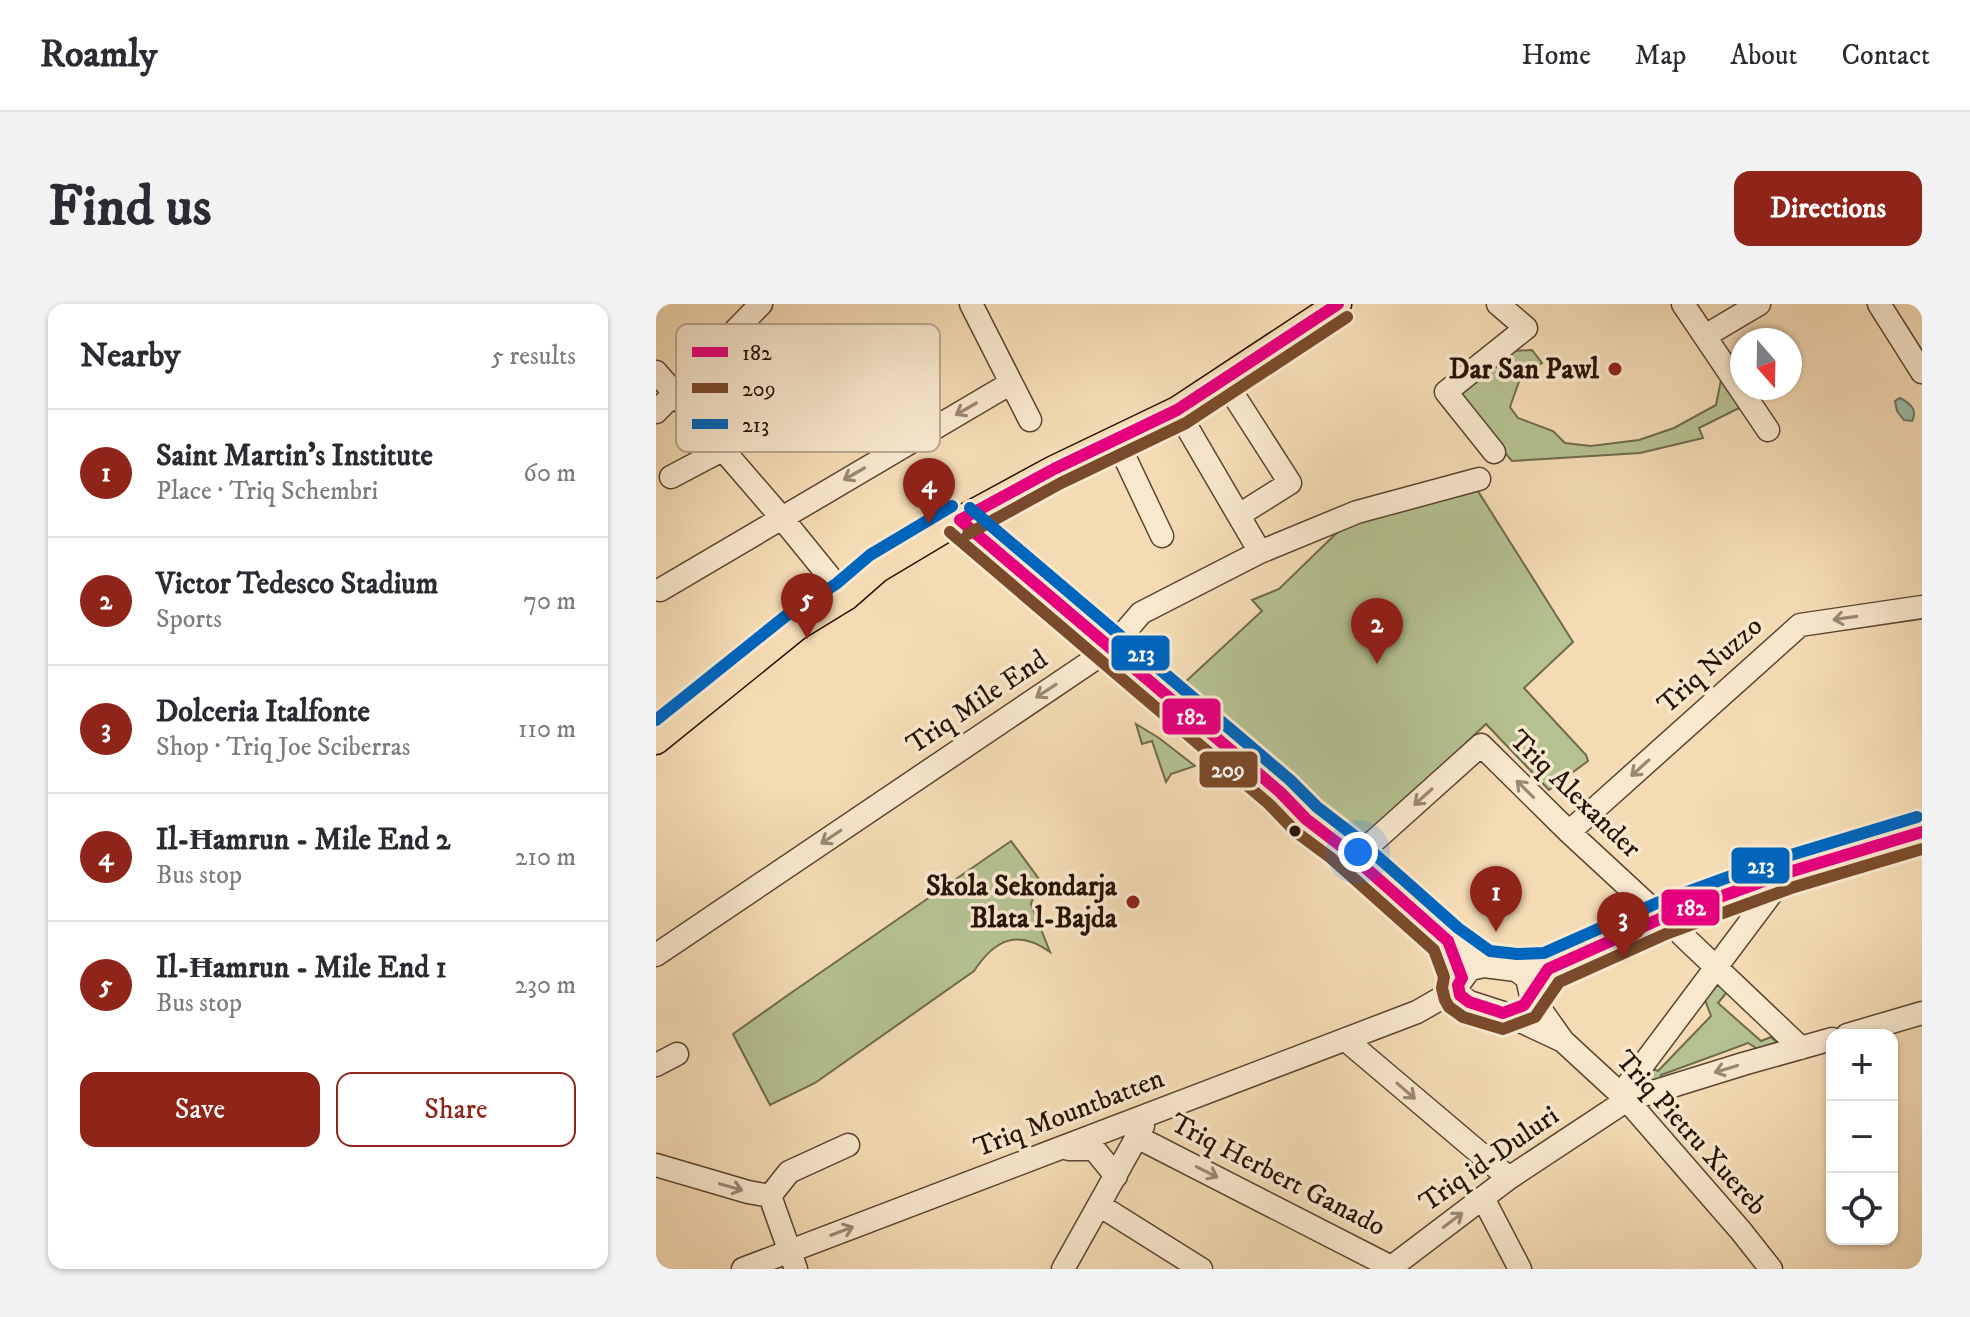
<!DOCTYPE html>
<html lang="en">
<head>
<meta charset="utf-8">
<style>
  body { margin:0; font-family:"IM FELL DW Pica",serif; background:#f2f2f3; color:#2b2b33 }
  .controls { position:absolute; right:24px; bottom:24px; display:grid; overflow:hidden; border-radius:16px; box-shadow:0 2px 6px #0004 }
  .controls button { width:72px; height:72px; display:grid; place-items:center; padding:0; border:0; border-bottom:2px solid #e1e1e2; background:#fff; color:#2b2b33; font:40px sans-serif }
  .compass { position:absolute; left:1074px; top:24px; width:72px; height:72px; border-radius:50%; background:#fff; box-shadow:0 2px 6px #0004; rotate:160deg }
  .you { position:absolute; left:702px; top:548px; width:28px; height:28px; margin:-20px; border:6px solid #fff; border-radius:50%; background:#1a73e8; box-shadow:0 0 0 12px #1a73e833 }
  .badge { display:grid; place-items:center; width:52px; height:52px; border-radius:50%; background:#8f2418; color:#fff; font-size:26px; font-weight:700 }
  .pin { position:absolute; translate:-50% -66px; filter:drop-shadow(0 2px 4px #0008) }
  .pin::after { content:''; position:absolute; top:42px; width:28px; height:24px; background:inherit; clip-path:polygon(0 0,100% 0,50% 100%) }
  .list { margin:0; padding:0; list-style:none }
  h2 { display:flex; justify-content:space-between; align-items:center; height:104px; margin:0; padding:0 32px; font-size:34px }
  h2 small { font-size:26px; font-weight:400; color:#7c7c81 }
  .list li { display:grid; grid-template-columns:52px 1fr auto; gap:24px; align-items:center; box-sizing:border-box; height:128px; padding:0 32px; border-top:2px solid #e1e1e2 }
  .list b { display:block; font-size:30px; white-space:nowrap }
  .list p { margin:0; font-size:26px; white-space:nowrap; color:#7c7c81 }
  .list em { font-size:26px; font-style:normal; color:#7c7c81 }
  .actions { display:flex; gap:16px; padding:24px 32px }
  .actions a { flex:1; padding:18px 0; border:2px solid #8f2418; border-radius:16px; text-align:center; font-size:28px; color:#8f2418 }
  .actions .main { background:#8f2418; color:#fff }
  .icon { flex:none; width:44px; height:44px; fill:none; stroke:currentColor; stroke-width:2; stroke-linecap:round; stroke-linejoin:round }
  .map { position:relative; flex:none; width:1266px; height:965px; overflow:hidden; border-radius:16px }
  header { display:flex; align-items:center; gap:48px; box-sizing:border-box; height:112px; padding:0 40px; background:#fff; border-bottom:2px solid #e1e1e2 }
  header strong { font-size:38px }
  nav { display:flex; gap:44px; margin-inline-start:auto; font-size:28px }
  .intro { display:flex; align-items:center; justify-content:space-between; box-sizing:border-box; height:192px; padding:0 48px }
  h1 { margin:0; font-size:56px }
  .button { padding:20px 36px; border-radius:16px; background:#8f2418; color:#fff; font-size:28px; font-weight:700 }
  main { display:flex; gap:48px; padding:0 48px }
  aside { flex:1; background:#fff; border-radius:16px; box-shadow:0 2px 6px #0004 }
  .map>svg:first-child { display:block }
  .green { fill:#b5c191; stroke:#6e6a4c; stroke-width:2 }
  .water { fill:#9cbbaa; stroke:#6e7769; stroke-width:2 }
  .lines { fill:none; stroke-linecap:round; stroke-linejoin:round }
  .minor-casing { stroke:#5b4432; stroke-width:25 }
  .major-casing { stroke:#281207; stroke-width:29 }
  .minor { stroke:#f8e8ce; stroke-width:22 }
  .major { stroke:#f4dbb4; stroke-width:26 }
  .bus-1-casing { stroke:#f8e8ce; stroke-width:18 }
  .bus-2-casing { stroke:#f8e8ce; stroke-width:18 }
  .bus-3-casing { stroke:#f8e8ce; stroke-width:18 }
  .bus-1 { stroke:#e5007d; stroke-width:12 }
  .bus-2 { stroke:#7a4b2a; stroke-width:12 }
  .bus-3 { stroke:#0065bd; stroke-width:12 }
  .oneway { stroke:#9a8874 }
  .poi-dot { fill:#8f2418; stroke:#f8e8ce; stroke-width:3 }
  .bus-dot { fill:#281207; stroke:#f8e8ce; stroke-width:3 }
  .labels { text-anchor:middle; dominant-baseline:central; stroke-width:7; stroke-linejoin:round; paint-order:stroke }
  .poi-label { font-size:28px; font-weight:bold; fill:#281207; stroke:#f8e8ce; text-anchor:end }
  .street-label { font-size:28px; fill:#281207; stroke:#f8e8ce }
  .key { fill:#f8e8ce; stroke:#baa892; stroke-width:2 }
  .key-label { font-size:22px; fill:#281207 }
  .line-badge { stroke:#f8e8ce; stroke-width:3 }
  .badge-label { font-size:22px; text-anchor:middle; font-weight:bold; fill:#fff }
</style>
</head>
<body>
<header>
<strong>Roamly</strong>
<nav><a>Home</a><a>Map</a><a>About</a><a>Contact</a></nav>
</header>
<div class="intro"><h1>Find us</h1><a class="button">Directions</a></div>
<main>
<aside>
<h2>Nearby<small>5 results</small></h2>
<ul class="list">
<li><span class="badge">1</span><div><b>Saint Martin's Institute</b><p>Place · Triq Schembri</p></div><em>60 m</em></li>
<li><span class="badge">2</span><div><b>Victor Tedesco Stadium</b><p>Sports</p></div><em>70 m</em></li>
<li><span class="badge">3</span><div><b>Dolceria Italfonte</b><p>Shop · Triq Joe Sciberras</p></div><em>110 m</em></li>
<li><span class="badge">4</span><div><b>Il-Ħamrun - Mile End 2</b><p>Bus stop</p></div><em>210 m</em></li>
<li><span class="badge">5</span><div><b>Il-Ħamrun - Mile End 1</b><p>Bus stop</p></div><em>230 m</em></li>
</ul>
<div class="actions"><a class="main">Save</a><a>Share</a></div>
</aside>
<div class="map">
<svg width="1266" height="965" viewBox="0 0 1266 965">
  <rect width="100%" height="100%" fill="#f4dbb4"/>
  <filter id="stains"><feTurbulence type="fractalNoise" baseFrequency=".0025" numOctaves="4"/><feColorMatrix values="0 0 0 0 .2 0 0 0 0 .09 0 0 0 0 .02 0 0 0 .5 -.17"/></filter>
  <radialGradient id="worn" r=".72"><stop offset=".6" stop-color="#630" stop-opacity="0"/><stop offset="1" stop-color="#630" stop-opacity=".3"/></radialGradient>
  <path class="green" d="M 876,46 L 886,59 L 865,72 L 854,103 L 862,114 L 897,127 L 909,139 L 935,142 L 983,136 L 1018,124 L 1060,101 L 1066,71 L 1087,102 L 1043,124 L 1047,134 L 984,149 L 856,157 L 801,94 L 856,47 Z
    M 820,184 L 917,338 L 868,384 L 930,451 L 932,457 L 893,486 L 830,420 L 703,540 L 526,381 L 606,307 L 596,296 L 623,285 L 694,216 Z
    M 480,420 L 503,434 L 539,462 L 515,470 L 510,478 L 496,437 L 486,440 Z
    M 355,537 L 383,575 L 375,600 L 394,648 C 362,625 339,635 318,667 L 159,779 L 114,801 L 77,730 L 132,691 Z
    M 1062,680 L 1071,688 L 1062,699 L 1105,737 L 1115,733 L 1126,743 L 1108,749 L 1092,739 L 1005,771 L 1004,782 L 982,788 L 995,764 L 1002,767 L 1055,712 L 1049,696 Z"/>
  <path class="water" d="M 1244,94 C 1254,99 1262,106 1256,117 L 1248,116 L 1241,107 L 1239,97 Z"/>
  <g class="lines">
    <defs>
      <path id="minor" d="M 315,0 L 374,116
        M 1027,0 L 1112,126
        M 1223,0 L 1266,68
        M 1049,32 L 1103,0
        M 0,68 L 125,213 L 190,293
        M 568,76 L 634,179 L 583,211
        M 521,106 L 604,248
        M 0,108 L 105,0
        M 461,137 L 506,232
        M 838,148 L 790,88 L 870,24 L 842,0
        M 15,173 L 66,146 L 219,55 L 266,130
        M 304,216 L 624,488 L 650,515 L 685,542 L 792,637 L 828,662
        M 4,286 L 355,79
        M 913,528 L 1144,321 L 1266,303
        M 698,555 L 825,441 L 913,528 L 1006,614
        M 1026,631 L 1145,744
        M 0,651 L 455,344 L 485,309 L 604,248 L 701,208 L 823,175
        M 860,666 L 871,674 L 875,692 L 907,737 L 971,796 L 1085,927 L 1115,965
        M 1191,731 L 1266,709
        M 690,736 L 853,874
        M 907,737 L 847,709 L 813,698 L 804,691 L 802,681 L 814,665 L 828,662 L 860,666 L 892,665 L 1006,614 L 1032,606 L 1130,569 L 1266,528
        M 0,761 L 21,750
        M 965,790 L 1130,570
        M 481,833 L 735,963
        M 413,845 L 438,845 L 460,872
        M 0,861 L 92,888 L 114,892 L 140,965
        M 114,892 L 133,868 L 192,841
        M 827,894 L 864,965
        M 443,901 L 545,965
        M 87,965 L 761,708 L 794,689 L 802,681
        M 407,965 L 487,822
        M 733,965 L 853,874 L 971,796 L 1087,760 L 1176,735"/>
      <path id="major" d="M 0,437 L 141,323 L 190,293 L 222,265 L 304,216 L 398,165 L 521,106 L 682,0"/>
    </defs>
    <use href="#minor" class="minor-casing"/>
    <use href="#major" class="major-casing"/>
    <use href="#minor" class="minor"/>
    <use href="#major" class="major"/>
    <defs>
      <path id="bus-1" d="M 304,216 L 624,488 L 650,515 L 685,542 L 792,637 L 806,674 L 802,681 L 804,691 L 813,698 L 847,709 L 868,701 L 892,665 L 1006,614 L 1130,569 L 1266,528
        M 304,216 L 398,165 L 521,106 L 682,0"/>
      <path id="bus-2" d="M 294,228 L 613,500 L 640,528 L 675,554 L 778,646 L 788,673 L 786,684 L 789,696 L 793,703 L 807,713 L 847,725 L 879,713 L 903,678 L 1012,629 L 1135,584 L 1266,545
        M 312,230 L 405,179 L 530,119 L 691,13"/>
      <path id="bus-3" d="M 314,204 L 634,476 L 661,503 L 696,530 L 802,624 L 834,647 L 861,650 L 888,649 L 1001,599 L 1125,554 L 1261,513
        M 0,416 L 131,311 L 180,280 L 214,251 L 296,202"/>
    </defs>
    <use href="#bus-1" class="bus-1-casing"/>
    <use href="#bus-2" class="bus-2-casing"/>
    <use href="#bus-3" class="bus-3-casing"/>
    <use href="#bus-1" class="bus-1"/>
    <use href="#bus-2" class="bus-2"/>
    <use href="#bus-3" class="bus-3"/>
  </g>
  <defs><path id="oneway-shaft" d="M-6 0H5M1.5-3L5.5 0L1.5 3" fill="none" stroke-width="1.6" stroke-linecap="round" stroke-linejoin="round" transform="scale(2)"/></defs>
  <g class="oneway">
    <use href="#oneway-shaft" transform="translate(310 105) rotate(150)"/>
    <use href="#oneway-shaft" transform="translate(198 170) rotate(150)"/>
    <use href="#oneway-shaft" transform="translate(1189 314) rotate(172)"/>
    <use href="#oneway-shaft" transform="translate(390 387) rotate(147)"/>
    <use href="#oneway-shaft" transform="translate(984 464) rotate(138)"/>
    <use href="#oneway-shaft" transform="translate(869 485) rotate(-135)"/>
    <use href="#oneway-shaft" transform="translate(767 493) rotate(138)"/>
    <use href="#oneway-shaft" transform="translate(175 533) rotate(146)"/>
    <use href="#oneway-shaft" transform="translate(1070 765) rotate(163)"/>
    <use href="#oneway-shaft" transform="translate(750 787) rotate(41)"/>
    <use href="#oneway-shaft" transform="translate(551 868) rotate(27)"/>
    <use href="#oneway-shaft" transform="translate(75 883) rotate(16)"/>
    <use href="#oneway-shaft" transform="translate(797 916) rotate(-37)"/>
    <use href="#oneway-shaft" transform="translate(186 927) rotate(-21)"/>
  </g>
  <g class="poi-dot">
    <circle cx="959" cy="65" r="8"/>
    <circle cx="477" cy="598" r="8"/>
  </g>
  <circle class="bus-dot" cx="639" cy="527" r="7"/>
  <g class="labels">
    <g class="poi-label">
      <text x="943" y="65">Dar San Pawl</text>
      <text x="461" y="582">Skola Sekondarja<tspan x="461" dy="32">Blata l-Bajda</tspan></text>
    </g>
    <g class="street-label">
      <text transform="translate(1054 361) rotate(-42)">Triq Nuzzo</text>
      <text transform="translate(321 398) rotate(-34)">Triq Mile End</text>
      <text transform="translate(919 490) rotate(44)">Triq Alexander</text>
      <text transform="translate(413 809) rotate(-21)">Triq Mountbatten</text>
      <text transform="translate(1035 829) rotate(48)">Triq Pietru Xuereb</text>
      <text transform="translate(833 855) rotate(-35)">Triq id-Duluri</text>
      <text transform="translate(622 871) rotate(27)">Triq Herbert Ganado</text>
    </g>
  </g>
  <rect x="20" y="20" width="264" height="128" rx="12" class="key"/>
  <rect x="36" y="43" width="36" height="10" fill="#e5007d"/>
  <rect x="36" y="79" width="36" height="10" fill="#7a4b2a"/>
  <rect x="36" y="115" width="36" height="10" fill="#0065bd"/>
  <g class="key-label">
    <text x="86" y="56">182</text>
    <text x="86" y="92">209</text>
    <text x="86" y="128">213</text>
  </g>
  <g class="line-badge">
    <rect x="454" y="330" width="61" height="38" rx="8" fill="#0065bd"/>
    <rect x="505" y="393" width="61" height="39" rx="8" fill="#e5007d"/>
    <rect x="542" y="446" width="61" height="39" rx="8" fill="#7a4b2a"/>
    <rect x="1074" y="542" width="61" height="39" rx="8" fill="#0065bd"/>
    <rect x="1004" y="584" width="61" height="39" rx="8" fill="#e5007d"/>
  </g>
  <g class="badge-label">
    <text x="485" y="357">213</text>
    <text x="535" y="420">182</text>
    <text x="572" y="473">209</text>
    <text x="1105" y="569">213</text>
    <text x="1035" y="611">182</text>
  </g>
  <rect width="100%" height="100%" filter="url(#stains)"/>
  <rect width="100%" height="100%" fill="url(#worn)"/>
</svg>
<div class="controls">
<button>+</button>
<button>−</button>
<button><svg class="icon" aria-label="locate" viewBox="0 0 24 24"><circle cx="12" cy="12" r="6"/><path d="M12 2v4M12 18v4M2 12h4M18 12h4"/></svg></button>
</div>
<svg class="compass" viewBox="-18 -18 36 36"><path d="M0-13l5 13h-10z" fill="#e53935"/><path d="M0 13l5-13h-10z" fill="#7c7c81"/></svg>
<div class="you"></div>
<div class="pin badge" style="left:840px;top:628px">1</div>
<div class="pin badge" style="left:721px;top:360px">2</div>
<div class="pin badge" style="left:967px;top:654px">3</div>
<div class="pin badge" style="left:273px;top:220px">4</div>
<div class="pin badge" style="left:151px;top:335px">5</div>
</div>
</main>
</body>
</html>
